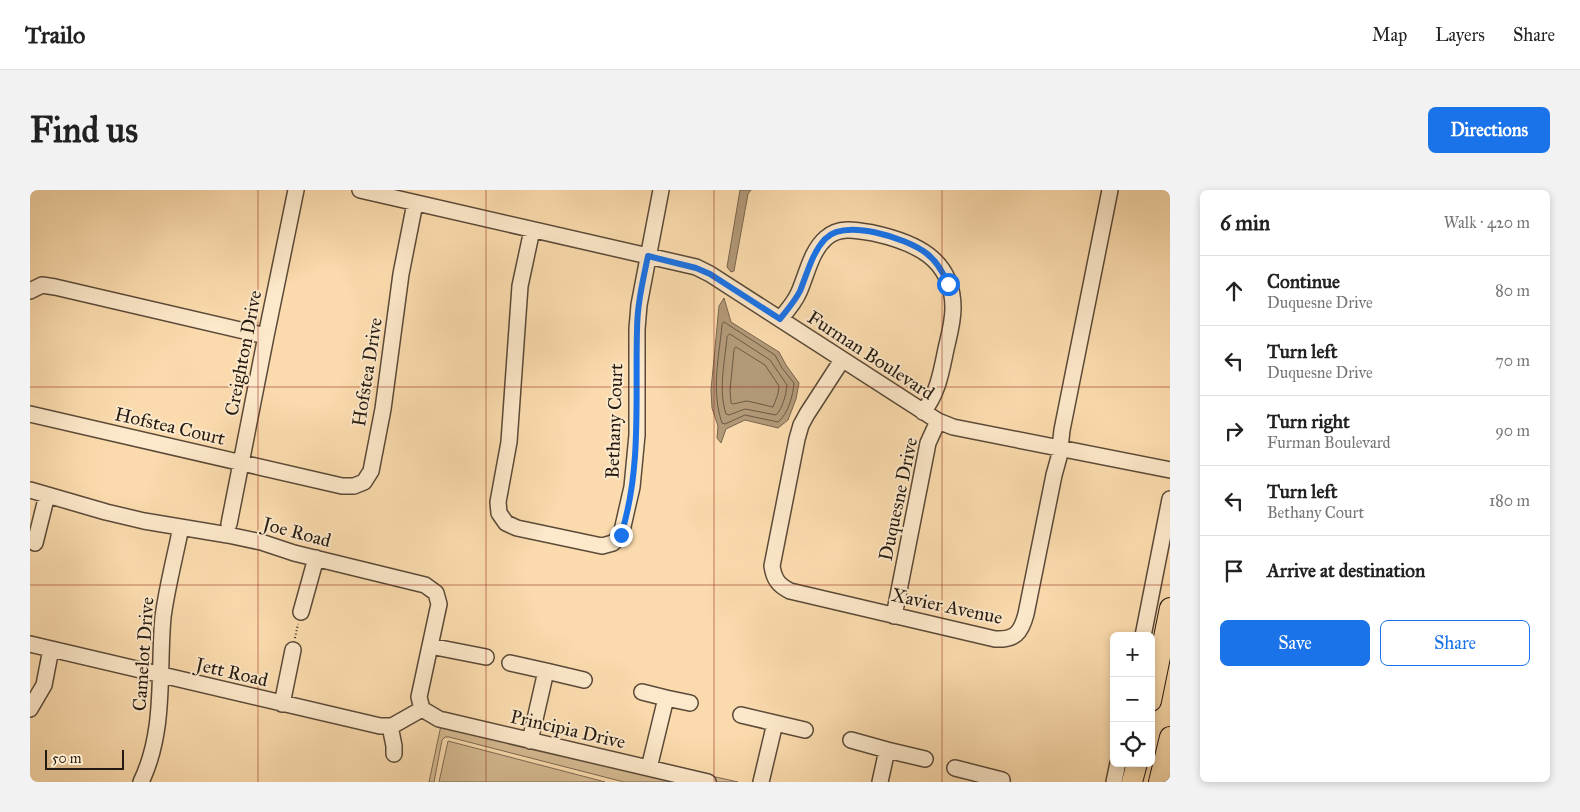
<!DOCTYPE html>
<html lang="en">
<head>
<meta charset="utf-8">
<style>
  body { margin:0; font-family:"IM FELL Great Primer",serif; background:#f2f2f2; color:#222 }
  .controls { position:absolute; right:15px; bottom:15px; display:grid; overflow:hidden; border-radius:8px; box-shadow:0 2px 8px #0003 }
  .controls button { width:45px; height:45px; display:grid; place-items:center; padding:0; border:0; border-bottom:1px solid #e0e0e0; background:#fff; color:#222; font:25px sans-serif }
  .scale { position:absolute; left:15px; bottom:12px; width:79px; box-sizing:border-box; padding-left:5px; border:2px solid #241a11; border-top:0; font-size:14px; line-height:18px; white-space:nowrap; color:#241a11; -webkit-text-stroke:4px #fce8ca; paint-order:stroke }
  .stop { position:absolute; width:15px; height:15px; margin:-11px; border:4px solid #1a73e8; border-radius:50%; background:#fff }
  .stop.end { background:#1a73e8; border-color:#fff; box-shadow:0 1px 5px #0008 }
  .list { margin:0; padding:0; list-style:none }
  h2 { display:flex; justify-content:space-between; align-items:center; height:65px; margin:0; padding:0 20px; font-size:21px }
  h2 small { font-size:16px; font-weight:400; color:#767676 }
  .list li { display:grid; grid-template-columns:32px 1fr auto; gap:15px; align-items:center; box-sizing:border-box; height:70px; padding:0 20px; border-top:1px solid #e0e0e0 }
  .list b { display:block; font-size:19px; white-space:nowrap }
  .list p { margin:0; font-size:16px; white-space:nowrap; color:#767676 }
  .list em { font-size:16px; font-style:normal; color:#767676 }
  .actions { display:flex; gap:10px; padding:15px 20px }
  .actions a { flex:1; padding:11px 0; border:1px solid #1a73e8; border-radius:8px; text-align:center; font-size:18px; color:#1a73e8 }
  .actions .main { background:#1a73e8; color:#fff }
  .icon { flex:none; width:28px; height:28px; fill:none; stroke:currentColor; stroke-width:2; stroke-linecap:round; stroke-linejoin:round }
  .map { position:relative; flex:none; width:1140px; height:592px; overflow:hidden; border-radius:8px }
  header { display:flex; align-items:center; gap:30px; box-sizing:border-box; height:70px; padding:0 25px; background:#fff; border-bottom:1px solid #e0e0e0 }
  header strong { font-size:24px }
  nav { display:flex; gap:28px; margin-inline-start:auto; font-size:18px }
  .intro { display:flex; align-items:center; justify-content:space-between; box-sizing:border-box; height:120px; padding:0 30px }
  h1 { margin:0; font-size:35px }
  .button { padding:12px 22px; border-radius:8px; background:#1a73e8; color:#fff; font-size:18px; font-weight:700 }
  main { display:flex; gap:30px; padding:0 30px }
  aside { flex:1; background:#fff; border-radius:8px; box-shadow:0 2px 8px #0003 }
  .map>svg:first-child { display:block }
  .green { fill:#d6ba92; stroke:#7d6a52 }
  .water { fill:#b29978; stroke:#79664f }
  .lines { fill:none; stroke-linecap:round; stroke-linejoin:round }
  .shore { stroke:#6b5a44; stroke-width:1 }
  .minor-casing { stroke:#5a4a38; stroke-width:18 }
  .major-casing { stroke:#241a11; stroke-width:22 }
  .path { stroke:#241a11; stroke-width:2; stroke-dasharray:1 2.5; stroke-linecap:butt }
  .minor { stroke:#fce8ca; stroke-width:15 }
  .major { stroke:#fbdbad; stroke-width:20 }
  .route { stroke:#1a73e8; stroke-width:6 }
  .grid { fill:none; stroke:#8f2418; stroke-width:1; stroke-opacity:0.55 }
  .labels { text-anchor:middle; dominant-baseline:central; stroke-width:4; stroke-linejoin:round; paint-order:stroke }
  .street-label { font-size:19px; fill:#241a11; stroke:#fce8ca }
</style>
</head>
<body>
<header>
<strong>Trailo</strong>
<nav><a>Map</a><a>Layers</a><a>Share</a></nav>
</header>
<div class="intro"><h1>Find us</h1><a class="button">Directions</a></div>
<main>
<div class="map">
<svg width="1140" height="592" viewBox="0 0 1140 592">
  <rect width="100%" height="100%" fill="#fbdbad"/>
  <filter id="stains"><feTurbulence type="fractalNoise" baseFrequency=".004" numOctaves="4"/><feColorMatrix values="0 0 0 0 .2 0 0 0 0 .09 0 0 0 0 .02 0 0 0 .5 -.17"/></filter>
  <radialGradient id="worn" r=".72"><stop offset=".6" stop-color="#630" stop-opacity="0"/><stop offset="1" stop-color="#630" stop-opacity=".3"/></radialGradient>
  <path class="green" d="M 413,526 L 708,592 L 594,592 L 419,547 L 415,547 L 412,550 L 404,592 L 399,592 Z
    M 418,551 L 560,588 L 575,592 L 409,592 Z"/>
  <path class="water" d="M 710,0 L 721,0 L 718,4 L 704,81 L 701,82 L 697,77 Z
    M 694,108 L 701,132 L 749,162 L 756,175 L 769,193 L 766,209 L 758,230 L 748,238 L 715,230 L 696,239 L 691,253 L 687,248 L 688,236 L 682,218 L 681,200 L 689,116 Z"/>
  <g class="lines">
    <path class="shore" d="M 694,132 L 745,165 L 752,178 L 764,193 C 763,206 758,224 748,232 L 715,225 L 695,234 L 692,233 C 681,201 689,167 692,135 Z
      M 700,144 L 740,170 L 757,195 C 756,204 753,218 746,225 L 715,219 L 699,225 L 696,224 C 688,200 695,171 697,147 Z
      M 706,157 L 735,175 L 749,196 L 748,204 L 743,217 L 717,211 L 703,214 L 701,213 L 700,200 L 704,160 Z"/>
    <defs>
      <path id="minor" d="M 330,0 L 666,77 L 680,84 L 908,231 L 923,237 L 1140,280
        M 502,40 L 490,96 L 479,252 L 468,312 L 469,323 L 476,333 L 487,338 L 572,356 L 583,353 L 591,345 L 602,297 L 607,245 L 607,139 L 609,115 L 631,0
        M 0,101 L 12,95 L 25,97 L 236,146
        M 750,129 C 757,121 765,112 769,102 C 777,84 781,61 796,48 C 809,36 827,40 843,43 C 884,52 923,68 923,118 C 923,132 919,146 916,159 C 911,183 908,203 893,222
        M 812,170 L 777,224 L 771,235 L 767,249 L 742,376 C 744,389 748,395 760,401 L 965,449 C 985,450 991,443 996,424 L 1024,285 L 1029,267 L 1032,240 L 1080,0
        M 0,224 L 312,296 L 324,296 L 334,292 L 341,281 L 353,219 L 371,84 L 385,13
        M 0,300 L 76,322 L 114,331 L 198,345 L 231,352 L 264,363 L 395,395 L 406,403 L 409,414 L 389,507 L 392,519
        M 199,334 L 236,146 L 266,0
        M 5,353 L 17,305
        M 271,422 L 286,368
        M 864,426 L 898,253 L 908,231
        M 1113,446 L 1140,309
        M 0,454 L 350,536 L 362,536 L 392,519
        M 400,456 L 456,467
        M 480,473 L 516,481 L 500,551
        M 516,481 L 554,490
        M 612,502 L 636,508 L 619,578
        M 636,508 L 660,513
        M 252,514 L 263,460
        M 0,519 L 14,495 L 21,459
        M 392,519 L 409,529 L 678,592
        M 711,525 L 745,533 L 731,592
        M 745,533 L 775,540
        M 360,536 L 364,556 L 364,564
        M 821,550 L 857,560 L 850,592
        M 857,560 L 895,569
        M 925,578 L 972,590 L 972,592
        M 111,592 C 136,540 128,483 133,427 C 137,397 145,367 151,337
        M 1084,592 L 1088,573"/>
      <path id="major" d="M 1121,511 L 1140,418
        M 1102,592 L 1107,573
        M 1129,592 L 1140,547"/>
    </defs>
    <use href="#minor" class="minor-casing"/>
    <use href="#major" class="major-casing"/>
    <path class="path" d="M 265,448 L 268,434"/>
    <use href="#minor" class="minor"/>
    <use href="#major" class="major"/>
  </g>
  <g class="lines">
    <path class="route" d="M 591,345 C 612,278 605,209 607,141 C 607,115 613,90 618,66 L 666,78 L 680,84 L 750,129 C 757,120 765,111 770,101 C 777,84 782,63 795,49 C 815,28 876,48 896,63 C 907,71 913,82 918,94"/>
  </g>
  <path class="grid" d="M 228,0 L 228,592M 456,0 L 456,592M 684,0 L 684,592M 912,0 L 912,592M 0,197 L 1140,197M 0,395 L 1140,395"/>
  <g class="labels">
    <g class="street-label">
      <text transform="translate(213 163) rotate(-79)">Creighton Drive</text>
      <text transform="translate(841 165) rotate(33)">Furman Boulevard</text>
      <text transform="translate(337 182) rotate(-81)">Hofstea Drive</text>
      <text transform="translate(584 231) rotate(-88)">Bethany Court</text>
      <text transform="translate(140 236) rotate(13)">Hofstea Court</text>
      <text transform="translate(868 309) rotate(-78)">Duquesne Drive</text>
      <text transform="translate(267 342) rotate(15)">Joe Road</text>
      <text transform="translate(917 416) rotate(12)">Xavier Avenue</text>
      <text transform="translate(113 464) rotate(-86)">Camelot Drive</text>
      <text transform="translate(202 482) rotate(13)">Jett Road</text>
      <text transform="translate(538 539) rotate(13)">Principia Drive</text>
    </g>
  </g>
  <rect width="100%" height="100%" filter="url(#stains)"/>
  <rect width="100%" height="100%" fill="url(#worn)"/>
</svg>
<div class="controls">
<button>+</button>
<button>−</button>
<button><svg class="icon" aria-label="locate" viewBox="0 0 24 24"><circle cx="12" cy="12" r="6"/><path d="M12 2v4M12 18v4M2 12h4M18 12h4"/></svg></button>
</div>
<div class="scale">50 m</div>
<div class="stop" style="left:918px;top:94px"></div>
<div class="stop end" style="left:591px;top:345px"></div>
</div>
<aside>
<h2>6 min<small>Walk · 420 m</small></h2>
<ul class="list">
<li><svg class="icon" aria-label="ahead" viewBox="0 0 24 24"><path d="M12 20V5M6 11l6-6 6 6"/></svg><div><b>Continue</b><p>Duquesne Drive</p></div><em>80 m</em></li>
<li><svg class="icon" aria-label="left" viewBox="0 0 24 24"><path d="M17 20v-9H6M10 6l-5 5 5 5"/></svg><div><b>Turn left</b><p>Duquesne Drive</p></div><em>70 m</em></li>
<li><svg class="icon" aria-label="right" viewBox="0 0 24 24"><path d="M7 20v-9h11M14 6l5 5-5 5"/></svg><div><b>Turn right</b><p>Furman Boulevard</p></div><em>90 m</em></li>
<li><svg class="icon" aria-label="left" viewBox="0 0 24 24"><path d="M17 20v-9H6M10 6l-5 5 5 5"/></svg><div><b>Turn left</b><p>Bethany Court</p></div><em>180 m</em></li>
<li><svg class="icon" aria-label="arrive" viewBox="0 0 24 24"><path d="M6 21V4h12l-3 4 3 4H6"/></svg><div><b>Arrive at destination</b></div></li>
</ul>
<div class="actions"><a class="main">Save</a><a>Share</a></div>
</aside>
</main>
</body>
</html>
